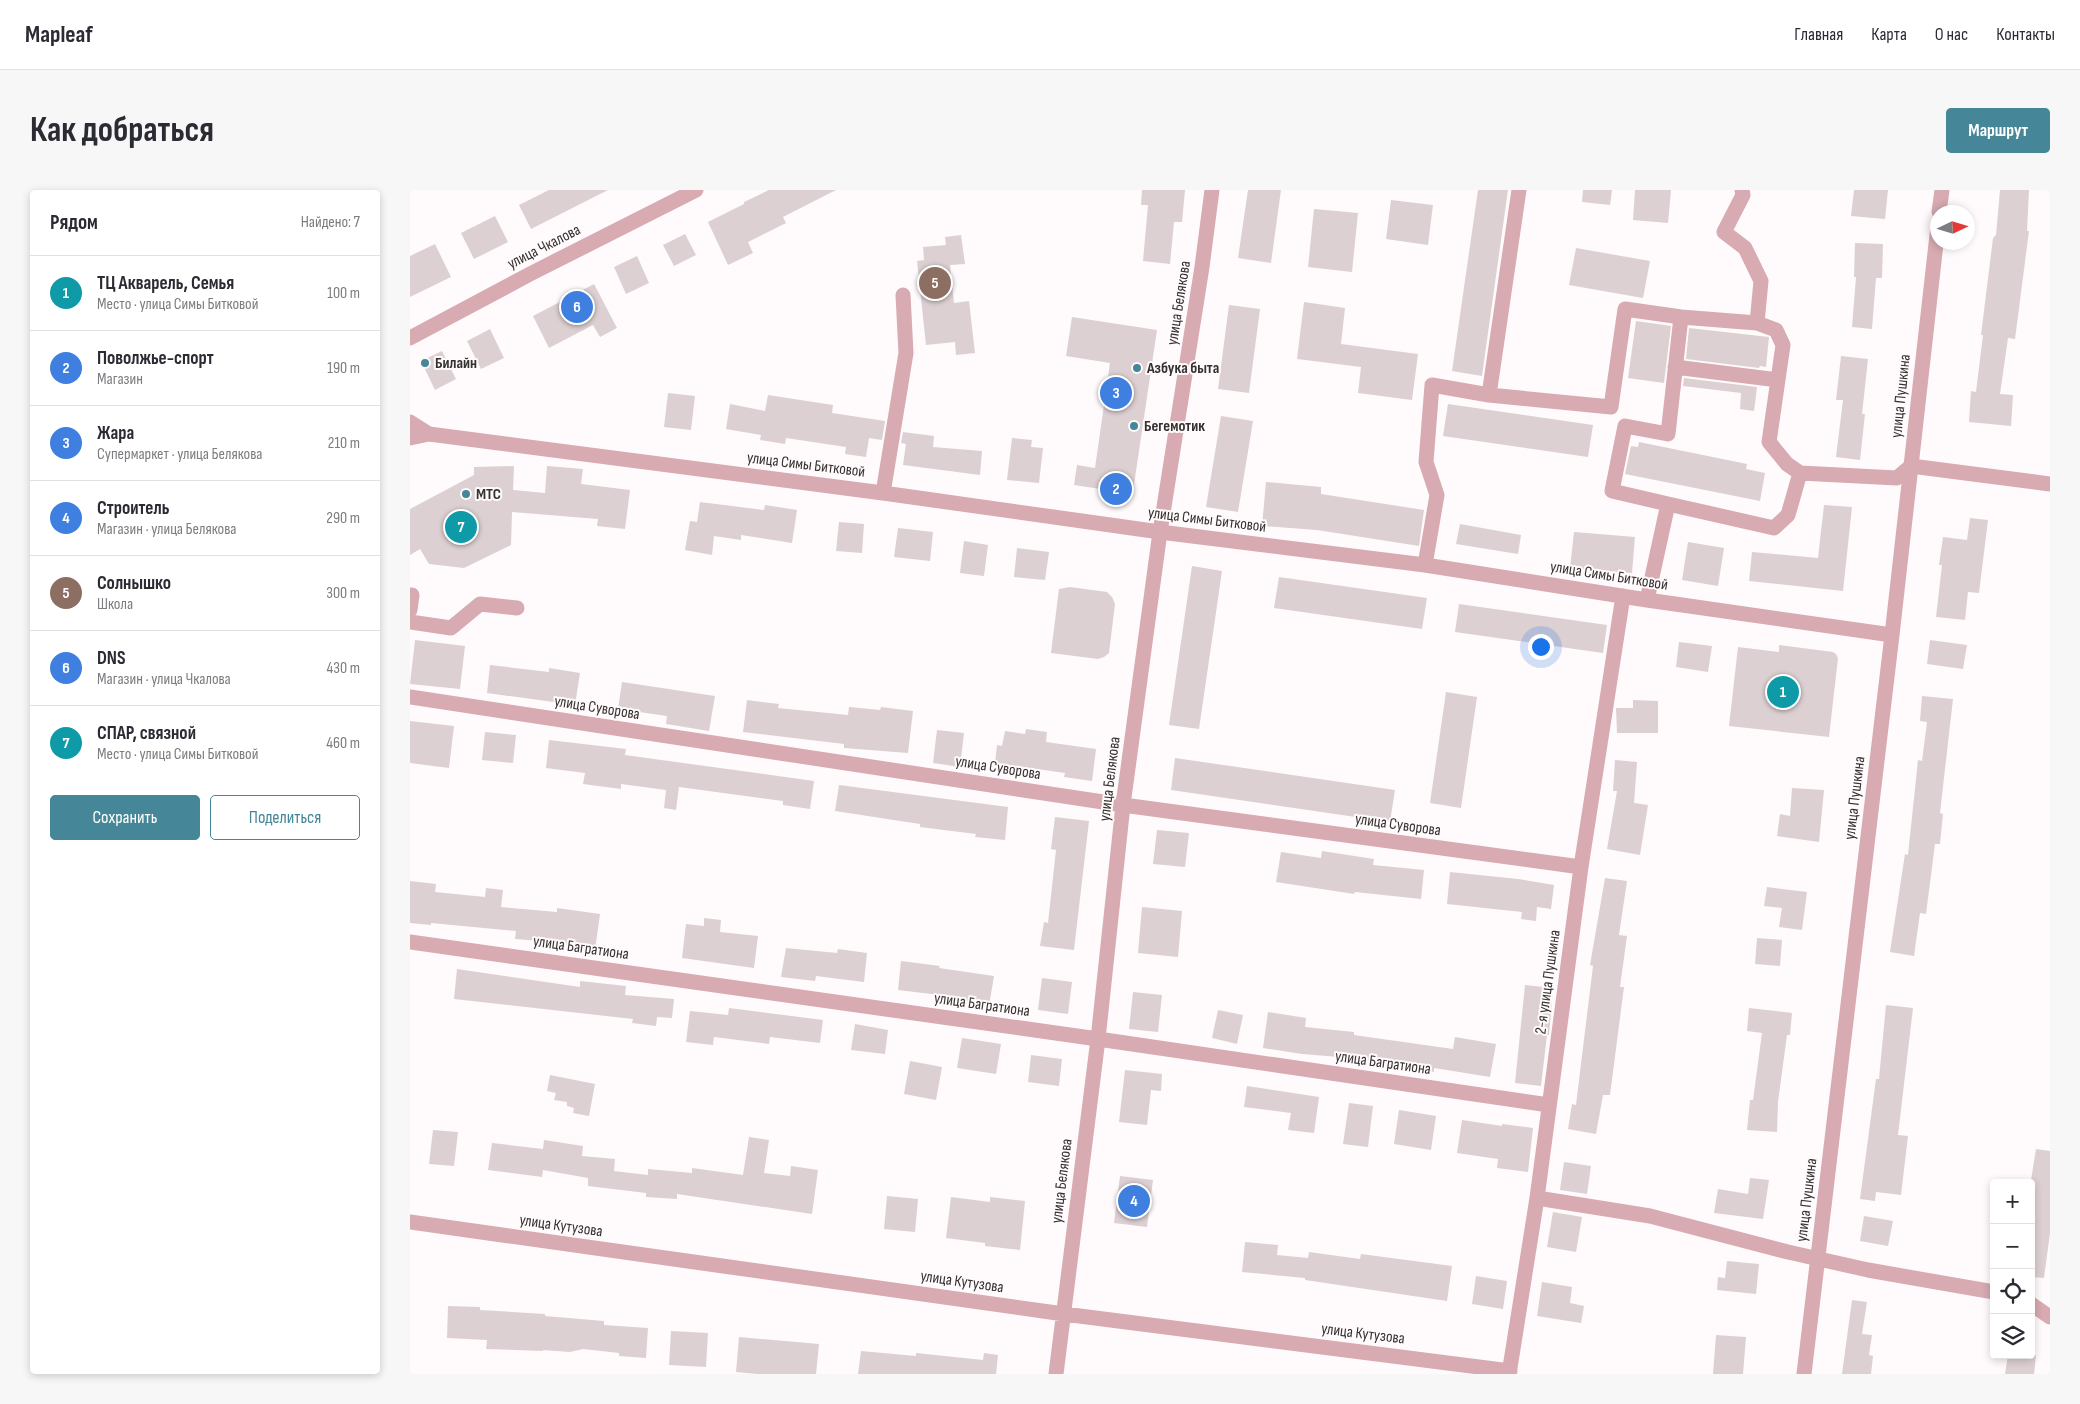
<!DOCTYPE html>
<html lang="ru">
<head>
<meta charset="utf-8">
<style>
  body { margin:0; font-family:"Sofia Sans Condensed",sans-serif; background:#f7f7f7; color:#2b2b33 }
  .controls { position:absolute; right:15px; bottom:15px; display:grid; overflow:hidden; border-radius:5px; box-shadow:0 2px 8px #0003 }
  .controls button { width:45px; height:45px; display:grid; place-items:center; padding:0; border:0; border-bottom:1px solid #e1e1e2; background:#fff; color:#2b2b33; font:25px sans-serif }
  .compass { position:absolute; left:1520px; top:15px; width:45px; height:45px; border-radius:50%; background:#fff; box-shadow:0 2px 8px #0003; rotate:86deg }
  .you { position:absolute; left:1130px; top:456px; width:18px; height:18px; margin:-12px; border:4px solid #fff; border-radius:50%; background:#1a73e8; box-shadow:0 0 0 8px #1a73e833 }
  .badge { display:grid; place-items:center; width:32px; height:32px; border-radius:50%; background:#458798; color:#fff; font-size:16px; font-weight:700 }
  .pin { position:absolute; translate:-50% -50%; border:2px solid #fff; box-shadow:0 1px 5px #0006 }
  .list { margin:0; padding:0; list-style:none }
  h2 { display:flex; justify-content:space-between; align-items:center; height:65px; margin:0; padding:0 20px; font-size:21px }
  h2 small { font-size:16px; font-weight:400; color:#7c7c81 }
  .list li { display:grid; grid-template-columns:32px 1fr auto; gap:15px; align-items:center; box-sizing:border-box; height:75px; padding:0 20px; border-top:1px solid #e1e1e2 }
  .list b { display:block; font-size:19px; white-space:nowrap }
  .list p { margin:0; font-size:16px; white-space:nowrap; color:#7c7c81 }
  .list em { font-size:16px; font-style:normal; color:#7c7c81 }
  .actions { display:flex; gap:10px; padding:15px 20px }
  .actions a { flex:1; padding:11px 0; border:1px solid #458798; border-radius:5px; text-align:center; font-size:18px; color:#458798 }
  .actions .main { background:#458798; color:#fff }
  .icon { flex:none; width:28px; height:28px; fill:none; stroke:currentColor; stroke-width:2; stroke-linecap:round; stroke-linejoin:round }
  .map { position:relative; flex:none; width:1640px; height:1184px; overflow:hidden; border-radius:5px }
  header { display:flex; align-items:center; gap:30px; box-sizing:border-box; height:70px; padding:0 25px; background:#fff; border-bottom:1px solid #e1e1e2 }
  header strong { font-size:24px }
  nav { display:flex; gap:28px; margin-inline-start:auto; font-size:18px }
  .intro { display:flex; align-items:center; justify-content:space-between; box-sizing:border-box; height:120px; padding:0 30px }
  h1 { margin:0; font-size:35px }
  .button { padding:12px 22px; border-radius:5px; background:#458798; color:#fff; font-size:18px; font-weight:700 }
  main { display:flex; gap:30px; padding:0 30px }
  aside { flex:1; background:#fff; border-radius:5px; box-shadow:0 2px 8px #0003 }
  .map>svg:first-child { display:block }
  .building { fill:#ddd0d2 }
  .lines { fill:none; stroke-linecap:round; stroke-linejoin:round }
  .minor { stroke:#d8aab2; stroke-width:15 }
  .poi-dot { fill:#458798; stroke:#fffafb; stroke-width:2 }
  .labels { text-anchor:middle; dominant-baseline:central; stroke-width:4; stroke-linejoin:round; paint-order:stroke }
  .street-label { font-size:16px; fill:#353131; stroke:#fffafb }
  .poi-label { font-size:16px; font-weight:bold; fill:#353131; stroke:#fffafb; text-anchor:start }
</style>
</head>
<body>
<header>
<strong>Mapleaf</strong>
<nav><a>Главная</a><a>Карта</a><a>О нас</a><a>Контакты</a></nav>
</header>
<div class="intro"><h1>Как добраться</h1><a class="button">Маршрут</a></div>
<main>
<aside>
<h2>Рядом<small>Найдено: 7</small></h2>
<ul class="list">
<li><span class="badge" style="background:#0f9aa8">1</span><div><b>ТЦ Акварель, Семья</b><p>Место · улица Симы Битковой</p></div><em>100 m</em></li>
<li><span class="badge" style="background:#3f7fe0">2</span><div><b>Поволжье-спорт</b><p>Магазин</p></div><em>190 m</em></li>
<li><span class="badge" style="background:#3f7fe0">3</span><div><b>Жара</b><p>Супермаркет · улица Белякова</p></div><em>210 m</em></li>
<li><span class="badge" style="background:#3f7fe0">4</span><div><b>Строитель</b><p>Магазин · улица Белякова</p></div><em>290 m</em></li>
<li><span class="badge" style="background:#8d6e63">5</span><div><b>Солнышко</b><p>Школа</p></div><em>300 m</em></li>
<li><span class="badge" style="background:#3f7fe0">6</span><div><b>DNS</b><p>Магазин · улица Чкалова</p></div><em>430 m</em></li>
<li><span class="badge" style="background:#0f9aa8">7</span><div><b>СПАР, связной</b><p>Место · улица Симы Битковой</p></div><em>460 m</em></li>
</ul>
<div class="actions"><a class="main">Сохранить</a><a>Поделиться</a></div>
</aside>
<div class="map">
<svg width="1640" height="1184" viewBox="0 0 1640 1184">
  <rect width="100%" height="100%" fill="#fffafb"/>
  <path class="building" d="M 139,0 L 198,0 L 121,39 L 109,15 Z
    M 359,0 L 426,0 L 373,27 L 376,33 L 338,52 L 343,63 L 318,75 L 298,32 L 334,14 L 334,12 Z
    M 732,0 L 775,0 L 772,32 L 764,32 L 760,74 L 733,71 L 738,15 L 731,15 Z
    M 838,0 L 871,0 L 861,73 L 828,68 Z
    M 1068,0 L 1098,0 L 1072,186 L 1042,181 Z
    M 1173,0 L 1202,0 L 1200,15 L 1172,12 Z
    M 1225,0 L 1261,0 L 1258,33 L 1223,30 Z
    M 1444,0 L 1478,0 L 1475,29 L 1441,26 Z
    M 1590,0 L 1619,0 L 1617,41 L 1619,41 L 1605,149 L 1598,148 L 1590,204 L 1603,205 L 1601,236 L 1559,232 L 1561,201 L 1566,202 L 1573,145 L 1571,145 L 1583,48 L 1586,45 Z
    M 981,10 L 1023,15 L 1018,55 L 976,49 Z
    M 904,19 L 948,23 L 942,82 L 898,77 Z
    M 85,26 L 98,52 L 64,69 L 51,43 Z
    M 275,44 L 286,65 L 264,76 L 253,55 Z
    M 551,45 L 555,74 L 540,75 L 544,113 L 559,111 L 565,163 L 546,165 L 545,152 L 516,155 L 507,71 L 514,70 L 513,57 L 536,55 L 535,47 Z
    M 1445,53 L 1473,54 L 1472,88 L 1466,88 L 1462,139 L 1442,137 L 1446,87 L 1444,87 Z
    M 25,54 L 41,87 L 0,107 L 0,66 Z
    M 1166,58 L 1240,71 L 1233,108 L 1159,95 Z
    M 227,66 L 239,93 L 216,104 L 204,77 Z
    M 184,94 L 207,138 L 190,147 L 183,135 L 139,158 L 123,126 Z
    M 894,112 L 935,118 L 931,154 L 1008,164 L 1002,210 L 948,203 L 951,177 L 887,169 Z
    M 819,115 L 850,119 L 839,203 L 808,199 Z
    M 662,127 L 747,140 L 722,308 L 710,306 L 710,302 L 664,295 L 667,275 L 685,278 L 700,173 L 656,166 Z
    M 1226,131 L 1261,136 L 1254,193 L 1218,188 Z
    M 1279,138 L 1359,147 L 1356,177 L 1350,176 L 1349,178 L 1276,169 Z
    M 80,139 L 94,168 L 71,179 L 57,151 Z
    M 32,161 L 46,189 L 25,200 L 11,171 Z
    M 1431,166 L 1458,169 L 1452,224 L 1455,224 L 1450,270 L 1426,267 L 1433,210 L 1426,210 Z
    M 1274,188 L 1347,197 L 1344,221 L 1330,219 L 1331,203 L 1273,196 Z
    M 258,203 L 285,206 L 281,240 L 254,237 Z
    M 358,205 L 423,215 L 422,223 L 475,231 L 472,250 L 459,248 L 456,267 L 435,264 L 436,257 L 376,248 L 375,254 L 350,250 L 351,245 L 316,239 L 320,214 L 355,221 Z
    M 1038,214 L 1183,235 L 1178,267 L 1033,246 Z
    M 811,226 L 843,231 L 828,322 L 796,317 Z
    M 493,242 L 524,246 L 523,257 L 572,261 L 570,285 L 493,275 L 496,254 L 491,253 Z
    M 602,248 L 622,250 L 621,257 L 633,258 L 629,293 L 597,290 Z
    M 1229,252 L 1337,274 L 1336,279 L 1355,283 L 1350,311 L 1215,284 L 1221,256 L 1228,257 Z
    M 104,276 L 103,300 L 135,303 L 137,276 L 173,279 L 171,294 L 220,300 L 215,339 L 187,336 L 188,329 L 102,322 L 101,355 L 54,378 L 19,374 L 10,359 L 0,365 L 0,319 L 64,285 L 64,277 Z
    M 856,292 L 911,297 L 911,304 L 1014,320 L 1009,356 L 907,340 L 852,336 Z
    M 290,312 L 354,320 L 355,315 L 387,320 L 382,353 L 331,345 L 331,350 L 304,346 L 302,365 L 275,360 L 280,331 L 287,332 Z
    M 1414,315 L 1442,317 L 1433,401 L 1339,391 L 1342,362 L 1408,368 Z
    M 1560,328 L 1578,330 L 1569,403 L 1558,402 L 1555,430 L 1526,427 L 1532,375 L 1529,375 L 1533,347 L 1557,350 Z
    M 429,332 L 454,334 L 452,363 L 426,361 Z
    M 1050,334 L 1111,345 L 1108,364 L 1046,354 Z
    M 488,338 L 523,342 L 520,371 L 484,367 Z
    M 1164,342 L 1225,347 L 1222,383 L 1160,378 Z
    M 554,351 L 578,355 L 574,386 L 550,383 Z
    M 1278,352 L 1314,358 L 1308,396 L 1272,390 Z
    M 607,358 L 639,362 L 635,390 L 604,387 Z
    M 782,376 L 812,381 L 789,539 L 759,535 Z
    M 869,387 L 1017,408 L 1012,439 L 864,418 Z
    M 660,397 L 697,402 L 702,407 L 705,414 L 699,463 L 694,467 L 688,469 L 641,463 L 649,399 Z
    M 1049,414 L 1197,435 L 1193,463 L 1045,442 Z
    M 5,450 L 55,456 L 50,499 L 0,494 Z
    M 1520,450 L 1557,455 L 1553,479 L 1517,474 Z
    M 1269,452 L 1302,456 L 1298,482 L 1266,477 Z
    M 1369,455 L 1423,462 L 1426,464 L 1428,468 L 1419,547 L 1319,536 L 1328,457 L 1369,462 Z
    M 80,475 L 139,482 L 139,478 L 170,483 L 165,515 L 77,503 Z
    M 212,492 L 305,506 L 299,541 L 256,534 L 257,526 L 208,519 Z
    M 1036,502 L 1067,507 L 1051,618 L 1020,613 Z
    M 1512,506 L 1543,509 L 1530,623 L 1533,624 L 1530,654 L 1525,654 L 1516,724 L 1510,723 L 1504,766 L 1480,762 L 1495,664 L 1498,665 L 1508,570 L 1512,571 L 1517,532 L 1510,531 Z
    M 337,510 L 369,514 L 368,518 L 438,525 L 439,517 L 470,520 L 471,517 L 503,521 L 498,563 L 434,558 L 434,554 L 333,542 Z
    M 1223,510 L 1248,511 L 1248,543 L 1207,543 L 1206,518 L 1223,518 Z
    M 0,531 L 44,536 L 39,578 L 0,573 Z
    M 616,539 L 637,542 L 636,552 L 686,559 L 682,591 L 654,587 L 655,583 L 585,573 L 587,555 L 592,556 L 595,541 L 615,544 Z
    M 527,540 L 554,543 L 550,577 L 523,573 Z
    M 75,542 L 106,545 L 103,573 L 72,570 Z
    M 139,550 L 216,559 L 215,565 L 404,591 L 400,619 L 373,615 L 373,611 L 269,597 L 266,620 L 254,618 L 256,600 L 211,594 L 211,599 L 173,594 L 175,583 L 136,578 Z
    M 765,568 L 985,600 L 980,632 L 761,600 Z
    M 1205,570 L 1227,572 L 1224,613 L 1238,615 L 1230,665 L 1197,659 L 1207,601 L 1203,601 Z
    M 429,595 L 598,617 L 595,650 L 565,647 L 566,644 L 510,637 L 510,634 L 425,621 Z
    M 1382,598 L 1414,600 L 1409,652 L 1367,646 L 1370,624 L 1380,626 Z
    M 645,627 L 679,631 L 664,760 L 630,756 L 634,732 L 638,733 L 646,660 L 641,659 Z
    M 747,640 L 779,643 L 775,677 L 743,674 Z
    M 912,661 L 964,669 L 963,675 L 1014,680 L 1011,709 L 945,702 L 944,704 L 866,692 L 871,662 L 911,668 Z
    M 1040,682 L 1108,689 L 1144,695 L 1141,719 L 1127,717 L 1126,731 L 1111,729 L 1112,722 L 1037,714 Z
    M 1195,688 L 1217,691 L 1209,745 L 1217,746 L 1210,797 L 1214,797 L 1200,905 L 1193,905 L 1186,944 L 1158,939 L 1162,914 L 1166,915 L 1183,776 L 1180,775 Z
    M 0,691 L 26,694 L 25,702 L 75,707 L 76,698 L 93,700 L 91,717 L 147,722 L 147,718 L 190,724 L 185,760 L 143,752 L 105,749 L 106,741 L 21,733 L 21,735 L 0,733 Z
    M 1357,697 L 1397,702 L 1392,740 L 1369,737 L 1372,718 L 1354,716 Z
    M 732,717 L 772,721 L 768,767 L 728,763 Z
    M 294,728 L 311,730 L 310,742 L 348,746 L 344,778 L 272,768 L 276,734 L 294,736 Z
    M 1347,748 L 1372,750 L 1370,776 L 1345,774 Z
    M 376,758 L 427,763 L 428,759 L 457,763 L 454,792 L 406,786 L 405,791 L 371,787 Z
    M 491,771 L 530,776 L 529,778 L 584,786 L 579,816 L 546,812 L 546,807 L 488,800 Z
    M 47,779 L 170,797 L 170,791 L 216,796 L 215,805 L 264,809 L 262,828 L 247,827 L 246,836 L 222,833 L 223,829 L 44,809 Z
    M 632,788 L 662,792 L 658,824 L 628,820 Z
    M 1115,795 L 1143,798 L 1139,845 L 1137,845 L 1131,896 L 1105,893 Z
    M 723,802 L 752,805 L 748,842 L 719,839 Z
    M 1476,815 L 1503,818 L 1488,945 L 1498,946 L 1491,1005 L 1466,1002 L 1465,1011 L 1450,1009 L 1466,889 L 1469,889 Z
    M 319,818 L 413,830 L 410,853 L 360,847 L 359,854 L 304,847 L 303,855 L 276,852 L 280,821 L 318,825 Z
    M 1339,818 L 1382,823 L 1380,845 L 1377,845 L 1368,912 L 1367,942 L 1337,940 L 1340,910 L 1343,910 L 1352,843 L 1337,841 Z
    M 808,820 L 833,825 L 827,854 L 802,848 Z
    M 858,822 L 896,828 L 895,837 L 944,842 L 944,845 L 1043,859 L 1045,847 L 1086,854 L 1080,887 L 1024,878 L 1024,882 L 941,868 L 892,864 L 853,858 Z
    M 445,834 L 478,840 L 475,864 L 441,860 Z
    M 552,848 L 591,854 L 586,884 L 547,878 Z
    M 621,865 L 652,869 L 649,896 L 618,892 Z
    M 500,871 L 532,877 L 526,910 L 494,904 Z
    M 715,880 L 752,884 L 751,901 L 741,900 L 737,935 L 709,932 Z
    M 140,885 L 185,894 L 179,926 L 163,923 L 164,918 L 157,916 L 157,912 L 144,910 L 146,903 L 137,901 Z
    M 837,896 L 909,907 L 904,943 L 878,940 L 881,923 L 834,917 Z
    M 939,913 L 963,916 L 958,957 L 933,954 Z
    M 989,920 L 1026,926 L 1021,960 L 984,954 Z
    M 1052,930 L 1092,936 L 1092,934 L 1123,938 L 1118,982 L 1087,978 L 1088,969 L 1047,963 Z
    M 23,940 L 48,942 L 44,976 L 19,974 Z
    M 339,947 L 359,950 L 354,983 L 380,986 L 381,976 L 408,980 L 402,1024 L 267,1004 L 267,1009 L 236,1007 L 236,1003 L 178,996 L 178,988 L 133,980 L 132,987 L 78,980 L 82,953 L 133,959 L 134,950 L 173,956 L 172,966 L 205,969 L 204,981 L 238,985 L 238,979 L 282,983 L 282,978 L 333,985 Z
    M 1626,959 L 1640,961 L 1640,1043 L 1634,1088 L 1621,1087 L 1621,990 Z
    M 1154,972 L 1181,976 L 1177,1004 L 1150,1000 Z
    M 710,986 L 743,990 L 737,1037 L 704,1033 Z
    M 1340,988 L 1359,990 L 1353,1029 L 1304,1023 L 1308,999 L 1338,1004 Z
    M 477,1006 L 508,1009 L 505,1042 L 474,1039 Z
    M 541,1007 L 580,1012 L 580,1007 L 615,1011 L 610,1060 L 575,1056 L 575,1053 L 536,1048 Z
    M 1143,1022 L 1172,1027 L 1166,1062 L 1137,1057 Z
    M 1454,1026 L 1483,1031 L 1478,1056 L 1450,1051 Z
    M 835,1052 L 868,1055 L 867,1065 L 898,1068 L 899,1062 L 950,1069 L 951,1064 L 1042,1076 L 1037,1111 L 895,1090 L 895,1088 L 832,1082 Z
    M 1317,1071 L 1349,1074 L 1346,1104 L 1307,1100 L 1308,1087 L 1315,1088 Z
    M 1066,1086 L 1097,1091 L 1093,1119 L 1062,1114 Z
    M 1132,1092 L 1162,1097 L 1160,1113 L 1174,1116 L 1171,1133 L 1127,1126 Z
    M 1442,1110 L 1457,1112 L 1452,1144 L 1462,1145 L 1459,1165 L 1463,1166 L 1461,1184 L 1432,1184 Z
    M 38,1116 L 70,1117 L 70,1120 L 135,1124 L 135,1126 L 194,1131 L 194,1135 L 238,1138 L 236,1168 L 209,1166 L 209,1163 L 173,1159 L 160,1162 L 133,1160 L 133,1161 L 76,1159 L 77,1150 L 37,1148 Z
    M 261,1141 L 298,1143 L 296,1177 L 259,1175 Z
    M 1306,1145 L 1336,1147 L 1333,1184 L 1303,1184 Z
    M 329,1147 L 409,1154 L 406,1184 L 347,1184 L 326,1182 Z
    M 451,1161 L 506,1166 L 506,1163 L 573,1170 L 574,1163 L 588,1165 L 586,1184 L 448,1184 Z
    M 1598,1165 L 1626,1165 L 1624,1184 L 1595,1184 Z"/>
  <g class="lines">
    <path class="minor" d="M 1332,0 L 1333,5 L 1314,42 L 1335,58 L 1351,91 L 1347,133 L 1366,140 L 1373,155 L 1359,252 L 1377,274 L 1390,283 L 1487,288 L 1501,276 L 1640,294
      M 1529,22 L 1532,0
      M 1271,127 L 1347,133
      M 0,148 L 120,84 L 286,0
      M 1265,177 L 1368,190
      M 1079,205 L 1201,217 L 1215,119 L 1271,127 L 1258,244 L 1215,236 L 1202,301 L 1258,314 L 1237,410
      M 0,232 L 19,244
      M 0,248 L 19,244 L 473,303 L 750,342 L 1015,375 L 1237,410 L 1482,445
      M 473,303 L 496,163 L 493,105
      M 1258,314 L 1364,338 L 1378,325 L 1390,283
      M 1015,375 L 1027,305 L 1016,272 L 1022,195 L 1079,205 L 1109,0
      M 0,405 L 2,405 L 0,420
      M 0,432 L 41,438 L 70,414 L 107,418
      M 0,507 L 713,615 L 1171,677
      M 0,752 L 688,849 L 1139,915
      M 1127,1008 L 1240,1026 L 1378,1062 L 1458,1080 L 1584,1102
      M 0,1032 L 654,1124 L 1100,1181
      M 1621,1114 L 1640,1127
      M 646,1184 L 688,849 L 713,615 L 750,342 L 792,77 L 802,0
      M 1099,1184 L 1127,1008 L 1171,677 L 1213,406
      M 1394,1184 L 1482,445 L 1528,36"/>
  </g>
  <g class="poi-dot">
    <circle cx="15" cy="173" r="5"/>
    <circle cx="727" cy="178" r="5"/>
    <circle cx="724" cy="236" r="5"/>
    <circle cx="56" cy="304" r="5"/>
  </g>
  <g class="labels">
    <g class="street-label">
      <text transform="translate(134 57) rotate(-27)">улица Чкалова</text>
      <text transform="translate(769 113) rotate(-81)">улица Белякова</text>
      <text transform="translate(1491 206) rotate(-84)">улица Пушкина</text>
      <text transform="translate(396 275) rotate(7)">улица Симы Битковой</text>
      <text transform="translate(797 330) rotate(7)">улица Симы Битковой</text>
      <text transform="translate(1199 386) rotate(9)">улица Симы Битковой</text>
      <text transform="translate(187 518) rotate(9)">улица Суворова</text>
      <text transform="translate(588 578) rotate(9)">улица Суворова</text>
      <text transform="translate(700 589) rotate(-83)">улица Белякова</text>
      <text transform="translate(1445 608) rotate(-83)">улица Пушкина</text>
      <text transform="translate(988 635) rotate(8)">улица Суворова</text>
      <text transform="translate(171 758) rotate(8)">улица Багратиона</text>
      <text transform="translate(1138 792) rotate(-82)">2-я улица Пушкина</text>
      <text transform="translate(572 815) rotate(8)">улица Багратиона</text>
      <text transform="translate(973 873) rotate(8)">улица Багратиона</text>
      <text transform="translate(652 991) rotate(-83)">улица Белякова</text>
      <text transform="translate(1397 1010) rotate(-83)">улица Пушкина</text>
      <text transform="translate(151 1036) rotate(8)">улица Кутузова</text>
      <text transform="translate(552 1092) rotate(8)">улица Кутузова</text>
      <text transform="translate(953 1144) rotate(7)">улица Кутузова</text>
    </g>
    <g class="poi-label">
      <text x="25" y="173">Билайн</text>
      <text x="737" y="178">Азбука быта</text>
      <text x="734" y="236">Бегемотик</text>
      <text x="66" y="304">МТС</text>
    </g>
  </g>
</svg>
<div class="controls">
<button>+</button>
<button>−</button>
<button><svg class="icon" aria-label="locate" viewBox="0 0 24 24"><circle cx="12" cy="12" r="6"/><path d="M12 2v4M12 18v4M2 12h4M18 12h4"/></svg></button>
<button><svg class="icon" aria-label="layers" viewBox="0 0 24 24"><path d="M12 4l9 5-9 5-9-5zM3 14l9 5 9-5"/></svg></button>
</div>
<svg class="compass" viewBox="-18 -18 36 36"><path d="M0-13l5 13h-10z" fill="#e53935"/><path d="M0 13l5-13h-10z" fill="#7c7c81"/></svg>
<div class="you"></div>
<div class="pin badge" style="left:1373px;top:502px;background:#0f9aa8">1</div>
<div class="pin badge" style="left:706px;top:299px;background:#3f7fe0">2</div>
<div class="pin badge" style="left:706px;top:203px;background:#3f7fe0">3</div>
<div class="pin badge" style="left:724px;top:1011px;background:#3f7fe0">4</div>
<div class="pin badge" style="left:525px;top:93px;background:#8d6e63">5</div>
<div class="pin badge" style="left:167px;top:117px;background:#3f7fe0">6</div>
<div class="pin badge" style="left:51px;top:337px;background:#0f9aa8">7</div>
</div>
</main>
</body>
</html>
